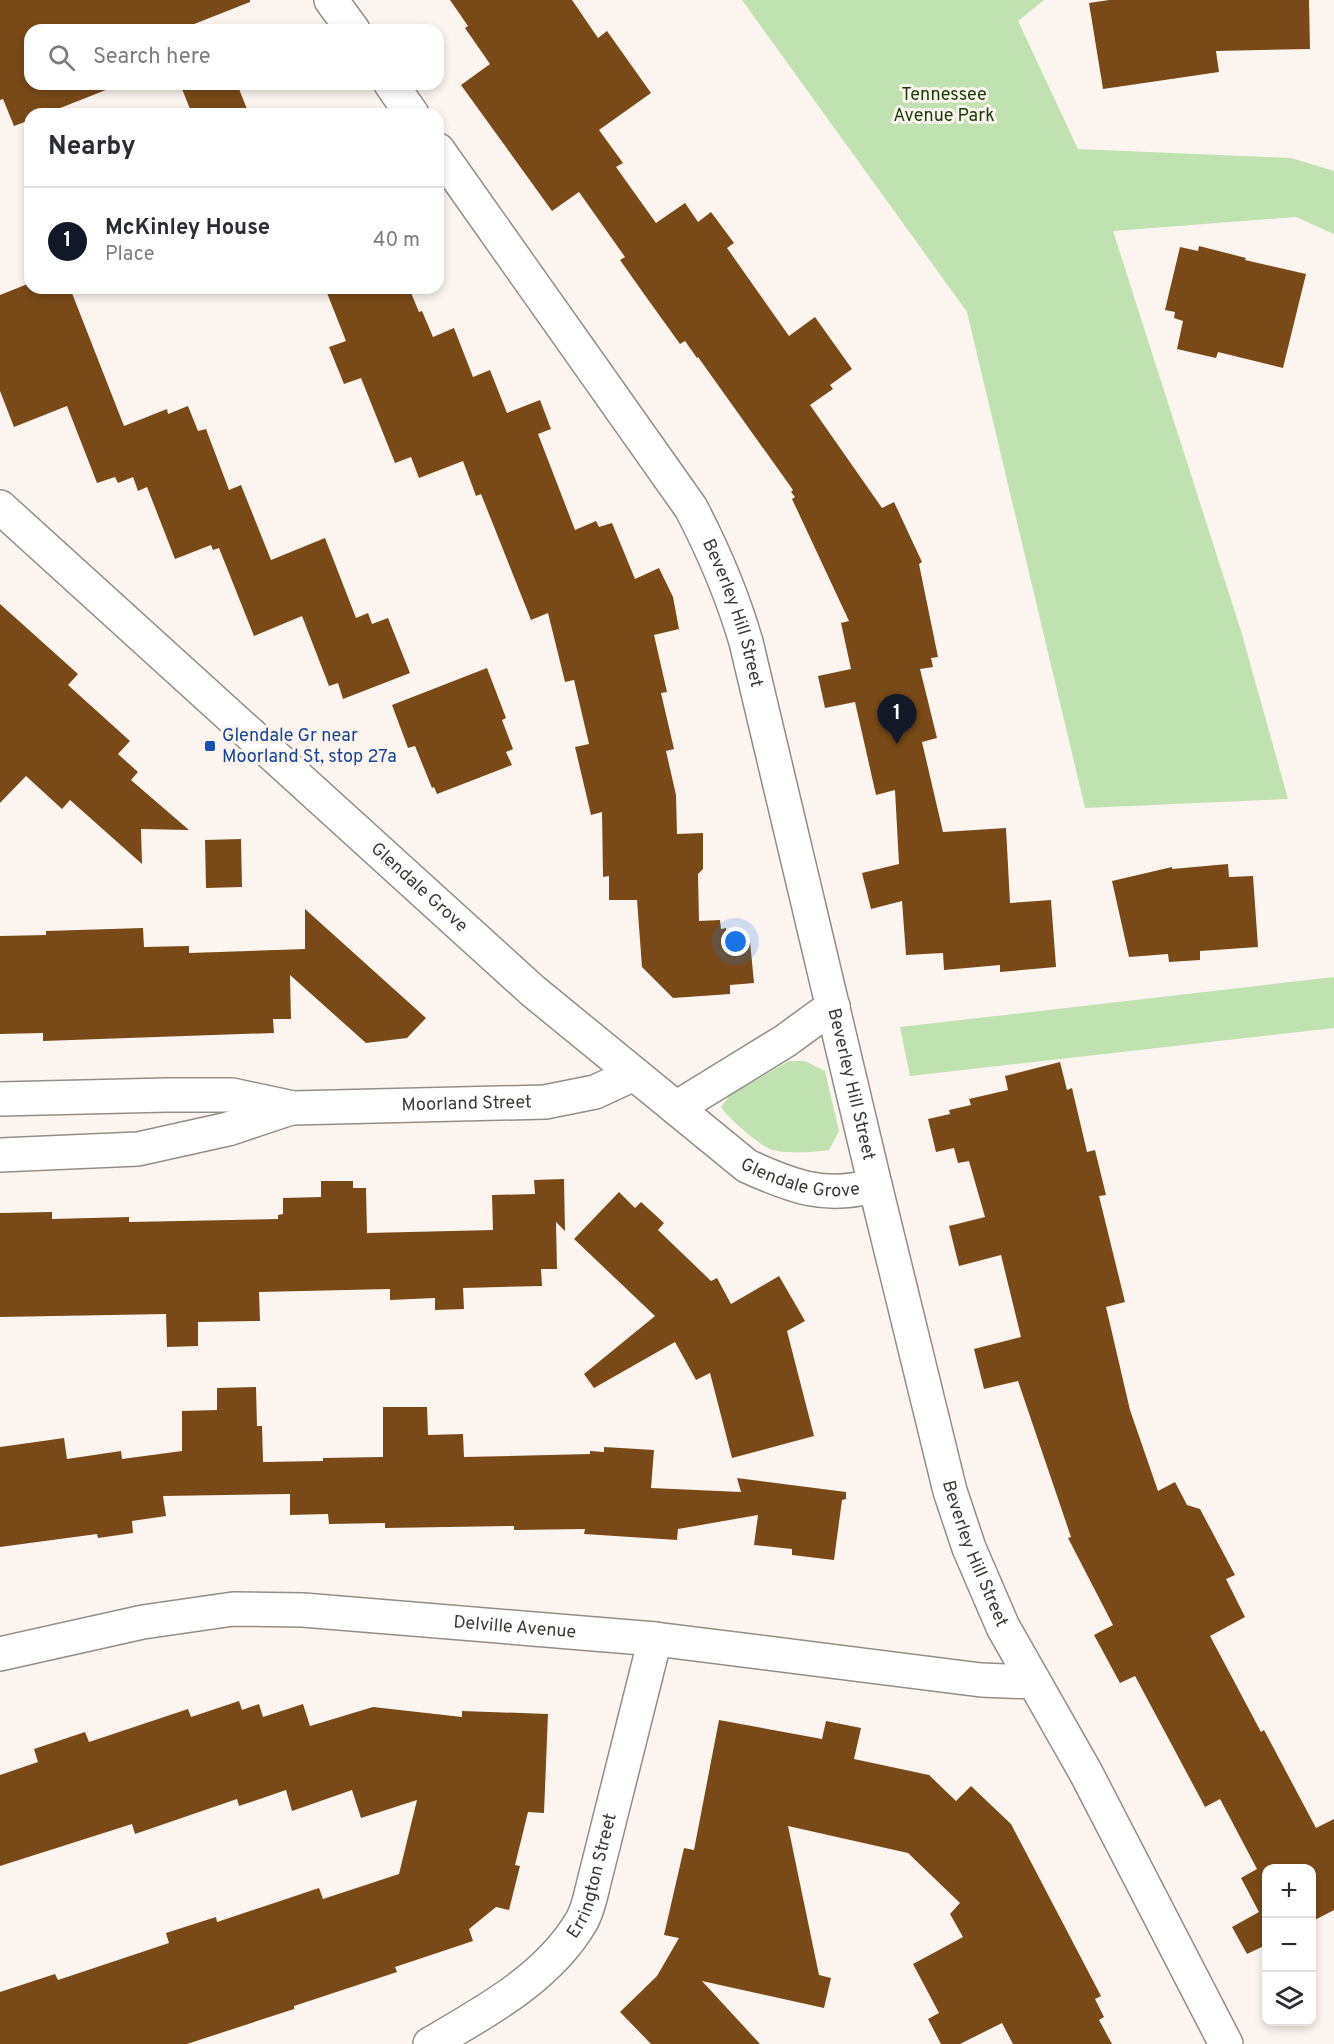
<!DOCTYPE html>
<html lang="en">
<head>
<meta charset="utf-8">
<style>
  body { margin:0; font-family:Overpass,sans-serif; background:#f2f2f3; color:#2b2b33 }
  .controls { position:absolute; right:18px; bottom:18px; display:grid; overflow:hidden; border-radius:12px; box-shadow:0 3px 9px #0003 }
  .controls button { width:54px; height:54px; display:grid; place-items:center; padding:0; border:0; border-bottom:2px solid #e1e1e2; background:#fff; color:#2b2b33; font:30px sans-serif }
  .you { position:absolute; left:736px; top:942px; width:21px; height:21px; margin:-15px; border:4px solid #fff; border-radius:50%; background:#1a73e8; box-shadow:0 0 0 9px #1a73e833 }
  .badge { display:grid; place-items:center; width:39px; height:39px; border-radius:50%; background:#111827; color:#fff; font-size:20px; font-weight:700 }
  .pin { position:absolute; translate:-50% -50px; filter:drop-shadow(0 2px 3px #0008) }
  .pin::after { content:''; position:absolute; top:32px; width:21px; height:18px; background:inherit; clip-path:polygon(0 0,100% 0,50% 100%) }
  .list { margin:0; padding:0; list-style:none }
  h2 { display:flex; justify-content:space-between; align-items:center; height:78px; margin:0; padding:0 24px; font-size:26px }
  h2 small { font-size:20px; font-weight:400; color:#7c7c81 }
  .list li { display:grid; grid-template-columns:39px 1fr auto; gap:18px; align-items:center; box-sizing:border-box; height:108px; padding:0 24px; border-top:2px solid #e1e1e2 }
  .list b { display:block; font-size:22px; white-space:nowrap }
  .list p { margin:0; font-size:20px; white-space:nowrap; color:#7c7c81 }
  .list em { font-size:20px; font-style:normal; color:#7c7c81 }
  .icon { flex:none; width:33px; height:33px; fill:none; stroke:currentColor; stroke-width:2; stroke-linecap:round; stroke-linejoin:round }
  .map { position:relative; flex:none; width:1334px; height:2044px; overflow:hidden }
  .search { position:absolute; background:#fff; box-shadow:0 3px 9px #0003; left:24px; top:24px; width:420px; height:66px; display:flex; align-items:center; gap:15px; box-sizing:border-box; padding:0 21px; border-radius:18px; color:#7c7c81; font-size:22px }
  .panel { position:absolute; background:#fff; box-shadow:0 3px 9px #0003; left:24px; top:108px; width:420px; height:186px; border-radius:18px }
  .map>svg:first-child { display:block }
  .green { fill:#bfe2b0 }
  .building { fill:#794a18 }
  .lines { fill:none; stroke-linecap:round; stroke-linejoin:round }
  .street-casing { stroke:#938d88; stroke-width:36 }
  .street { stroke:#fff; stroke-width:33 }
  .transit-dot { fill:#1a4fb4; stroke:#fcf5ef; stroke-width:2 }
  .labels { text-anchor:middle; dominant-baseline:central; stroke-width:6; stroke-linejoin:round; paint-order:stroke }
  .park-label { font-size:18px; fill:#153a00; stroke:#fcf5ef }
  .street-label { font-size:18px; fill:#3c3937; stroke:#fcf5ef }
  .transit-label { font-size:18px; fill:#164399; stroke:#fcf5ef; text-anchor:start }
</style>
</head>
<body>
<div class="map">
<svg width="1334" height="2044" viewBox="0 0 1334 2044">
  <rect width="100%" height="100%" fill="#fcf5ef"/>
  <path class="green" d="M 742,0 L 1044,0 L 1018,21 L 1078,149 L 1291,158 L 1334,171 L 1334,234 L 1296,217 L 1113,231 L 1241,631 L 1288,799 L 1085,808 L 967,312 Z
    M 1334,977 L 1334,1028 L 910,1076 L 900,1027 Z
    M 789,1061 L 805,1061 L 825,1071 L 839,1131 L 829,1150 C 814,1152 781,1155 768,1148 C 756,1142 728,1118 721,1107 L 730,1095 Z"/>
  <path class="building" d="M 0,0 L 250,0 L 250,2 L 179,30 L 30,30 L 30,84 L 116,84 L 116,86 L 45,114 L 30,114 L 30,120 L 14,126 L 3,99 L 0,100 Z
    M 450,0 L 572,0 L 598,38 L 607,31 L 651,93 L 599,130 L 623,163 L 616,167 L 656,223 L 685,203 L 698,222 L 711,212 L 734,243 L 727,248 L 789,336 L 815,317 L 852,369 L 830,385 L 833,389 L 810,405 L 882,508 L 894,502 L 922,562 L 919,564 L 938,657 L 931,658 L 933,667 L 920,669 L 937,738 L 922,742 L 943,832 L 1006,828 L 1010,903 L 1051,900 L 1056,967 L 1000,972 L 1000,965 L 944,970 L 943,953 L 906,955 L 902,901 L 871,909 L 862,873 L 899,864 L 895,790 L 876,795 L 855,702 L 825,708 L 818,676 L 851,669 L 841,623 L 849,621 L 792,499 L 795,497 L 791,492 L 793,490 L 698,357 L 697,358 L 685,341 L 680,344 L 644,294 L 620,260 L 625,257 L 579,192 L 552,211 L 461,85 L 490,64 L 465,28 L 468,26 Z
    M 1109,0 L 1309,0 L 1310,49 L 1216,51 L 1219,72 L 1103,89 L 1089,3 Z
    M 180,84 L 237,84 L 249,114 L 192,114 Z
    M 1199,246 L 1246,258 L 1245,260 L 1306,274 L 1283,368 L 1218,352 L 1216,358 L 1177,349 L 1183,321 L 1174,318 L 1175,312 L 1165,310 L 1180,247 L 1198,251 Z
    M 30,283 L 30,288 L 70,288 L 124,426 L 167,409 L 168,414 L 188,406 L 198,431 L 206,429 L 229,490 L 241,485 L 271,560 L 325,538 L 356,618 L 368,613 L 372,624 L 388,618 L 410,673 L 343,699 L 338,683 L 329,686 L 302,616 L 254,636 L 219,548 L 213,550 L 211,545 L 175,559 L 147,487 L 138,491 L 133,477 L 118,483 L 115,477 L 97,483 L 67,406 L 14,427 L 0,391 L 0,295 Z
    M 325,288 L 409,288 L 419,312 L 422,311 L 433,337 L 454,328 L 473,377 L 490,370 L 507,413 L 540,400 L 551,429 L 538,434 L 575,530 L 596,521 L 599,527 L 612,523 L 635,579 L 659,568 L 673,597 L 679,629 L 654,635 L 667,692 L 661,693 L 674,749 L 666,751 L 676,795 L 677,834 L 703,833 L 703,869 L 698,874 L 699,921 L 720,920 L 721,929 L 726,928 L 727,943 L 750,941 L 754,983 L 730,985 L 730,994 L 673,998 L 642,967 L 637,900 L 609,900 L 609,876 L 603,877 L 602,812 L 591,815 L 575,747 L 589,744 L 574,680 L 565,682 L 548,613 L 531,620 L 481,494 L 476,496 L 463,461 L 419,478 L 411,457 L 395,463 L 361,378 L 344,384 L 329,347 L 346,341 Z
    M 0,604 L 78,674 L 68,685 L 130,741 L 118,754 L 138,772 L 131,780 L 189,830 L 141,829 L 142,864 L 70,800 L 62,809 L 26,776 L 0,803 Z
    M 487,668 L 506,718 L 502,720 L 513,749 L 506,752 L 512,765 L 437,794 L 434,787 L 432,788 L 415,746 L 408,748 L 392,705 Z
    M 241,839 L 242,887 L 206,888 L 205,840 Z
    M 1228,864 L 1229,877 L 1253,876 L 1258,947 L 1200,951 L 1200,960 L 1169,962 L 1168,954 L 1129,957 L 1112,881 L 1172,867 L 1172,869 Z
    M 305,909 L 426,1018 L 407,1038 L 366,1043 L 290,975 L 291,1019 L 273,1019 L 274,1033 L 43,1041 L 43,1033 L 0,1034 L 0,936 L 46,935 L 46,931 L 143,928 L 144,947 L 189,946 L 189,953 L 305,949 Z
    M 1060,1062 L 1067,1090 L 1072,1088 L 1087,1152 L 1095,1150 L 1106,1195 L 1099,1196 L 1125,1302 L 1106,1307 L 1130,1410 L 1158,1491 L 1175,1482 L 1187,1505 L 1200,1509 L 1235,1575 L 1226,1579 L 1245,1617 L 1210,1636 L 1261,1732 L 1264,1730 L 1316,1828 L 1334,1819 L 1334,1910 L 1311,1922 L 1311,1869 L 1266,1869 L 1266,1945 L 1247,1954 L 1232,1927 L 1259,1912 L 1241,1878 L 1257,1869 L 1220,1799 L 1205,1807 L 1135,1676 L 1120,1683 L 1094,1635 L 1113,1625 L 1068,1538 L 1071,1537 L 1018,1381 L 984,1389 L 974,1349 L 1021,1337 L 1001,1255 L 959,1266 L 949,1226 L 985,1217 L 969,1161 L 958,1163 L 954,1148 L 936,1152 L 928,1119 L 950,1114 L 949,1110 L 971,1105 L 969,1099 L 1008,1090 L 1005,1076 Z
    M 564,1179 L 565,1231 L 556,1222 L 557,1269 L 541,1269 L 542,1286 L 463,1288 L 464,1309 L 435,1310 L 435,1298 L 390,1300 L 390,1289 L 259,1292 L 260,1321 L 198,1322 L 198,1346 L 167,1347 L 166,1314 L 0,1317 L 0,1213 L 52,1212 L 52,1219 L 129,1217 L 129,1222 L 278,1219 L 278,1215 L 283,1214 L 283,1198 L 321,1197 L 321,1181 L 353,1181 L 353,1188 L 366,1188 L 367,1233 L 493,1230 L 492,1195 L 535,1194 L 534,1180 Z
    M 619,1192 L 635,1208 L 641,1202 L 664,1223 L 658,1230 L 711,1281 L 717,1278 L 731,1304 L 779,1276 L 805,1321 L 787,1331 L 814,1436 L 732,1458 L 710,1373 L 696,1380 L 675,1342 L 594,1388 L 584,1374 L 655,1316 L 574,1239 Z
    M 256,1387 L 257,1426 L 262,1426 L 263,1462 L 323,1461 L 323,1458 L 383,1457 L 383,1407 L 427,1407 L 428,1435 L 463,1434 L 464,1457 L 590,1454 L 590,1451 L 604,1452 L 604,1447 L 654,1450 L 651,1488 L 741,1492 L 737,1478 L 846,1492 L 846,1499 L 842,1500 L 834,1560 L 792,1555 L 792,1549 L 754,1545 L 758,1515 L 678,1529 L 677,1540 L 584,1534 L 585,1529 L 514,1530 L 514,1526 L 385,1528 L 385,1523 L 329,1524 L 328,1514 L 290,1515 L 290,1494 L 163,1496 L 166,1516 L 132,1521 L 133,1533 L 98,1538 L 97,1534 L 0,1547 L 0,1447 L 64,1438 L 67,1459 L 121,1451 L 122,1459 L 182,1451 L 182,1411 L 217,1410 L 217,1388 Z
    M 239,1701 L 242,1710 L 259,1704 L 263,1717 L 303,1704 L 310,1726 L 373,1707 L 462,1717 L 462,1711 L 548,1714 L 544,1813 L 528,1812 L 515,1865 L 520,1866 L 509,1910 L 496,1907 L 469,1929 L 473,1941 L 395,1967 L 397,1972 L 294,2006 L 294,2009 L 187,2044 L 0,2044 L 0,1992 L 55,1974 L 58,1980 L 169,1943 L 166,1933 L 216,1917 L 217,1922 L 319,1888 L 323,1899 L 399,1874 L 417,1800 L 361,1818 L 352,1790 L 292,1811 L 286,1790 L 239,1806 L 237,1799 L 135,1834 L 132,1824 L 0,1866 L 0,1775 L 38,1762 L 34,1749 L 85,1732 L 89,1742 L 188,1709 L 191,1717 Z
    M 719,1720 L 822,1739 L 826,1721 L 861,1728 L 854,1759 L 929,1775 L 956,1801 L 971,1786 L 1011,1824 L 1101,1996 L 1095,1999 L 1104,2017 L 1099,2020 L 1112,2044 L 1013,2044 L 1002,2023 L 960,2044 L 941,2044 L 928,2019 L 939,2013 L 913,1964 L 963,1937 L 950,1914 L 960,1903 L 908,1853 L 788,1826 L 819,1975 L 831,1978 L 824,2008 L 702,1981 L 760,2044 L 651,2044 L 620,2012 L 657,1976 L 679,1938 L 664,1935 L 684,1848 L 694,1850 Z"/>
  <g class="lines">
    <defs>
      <g id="street">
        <path d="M 331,0 L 353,30"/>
        <path d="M 391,84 L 412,114"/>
        <path id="s1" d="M 438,150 L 691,508 C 714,552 732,594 746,642 L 875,1185 L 950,1491 L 969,1548 L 1003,1627 L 1086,1773 L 1226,2044"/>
        <path id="s2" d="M 0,507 L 533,991 L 747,1166 C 791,1186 826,1200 875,1185"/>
        <path id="s3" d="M 0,1099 L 167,1095 L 232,1095 L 293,1108 L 545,1102 L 595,1092 L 634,1074"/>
        <path d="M 676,1108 L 785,1041 L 833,1006"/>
        <path d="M 0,1155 L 138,1149 L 228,1129 L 291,1108"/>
        <path id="s4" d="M 0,1654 L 143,1622 L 233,1609 L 303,1610 L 655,1639 L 981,1680 L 1033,1682"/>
        <path id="s5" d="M 430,2044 C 485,2012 548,1978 581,1922 C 588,1911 591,1894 594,1882 L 655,1639"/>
      </g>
    </defs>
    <use href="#street" class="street-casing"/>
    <use href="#street" class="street"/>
  </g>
  <rect class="transit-dot" x="204" y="740" width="12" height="12" rx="3"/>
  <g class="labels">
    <g class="park-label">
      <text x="944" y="95">Tennessee<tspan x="944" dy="21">Avenue Park</tspan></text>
    </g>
    <g class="street-label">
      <text stroke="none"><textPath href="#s1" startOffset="552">Beverley Hill Street</textPath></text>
      <text stroke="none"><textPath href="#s2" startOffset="566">Glendale Grove</textPath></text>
      <text stroke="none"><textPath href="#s1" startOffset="1038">Beverley Hill Street</textPath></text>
      <text stroke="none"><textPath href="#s3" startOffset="468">Moorland Street</textPath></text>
      <text stroke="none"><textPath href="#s2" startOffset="1052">Glendale Grove</textPath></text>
      <text stroke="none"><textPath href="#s1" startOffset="1524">Beverley Hill Street</textPath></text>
      <text stroke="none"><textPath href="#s4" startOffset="520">Delville Avenue</textPath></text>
      <text stroke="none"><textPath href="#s5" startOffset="244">Errington Street</textPath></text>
    </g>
    <g class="transit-label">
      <text x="222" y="736">Glendale Gr near<tspan x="222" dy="21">Moorland St, stop 27a</tspan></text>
    </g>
  </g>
</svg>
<div class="controls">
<button>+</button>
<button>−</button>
<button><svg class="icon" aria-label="layers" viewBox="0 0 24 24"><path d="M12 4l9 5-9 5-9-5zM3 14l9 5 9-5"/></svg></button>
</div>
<div class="you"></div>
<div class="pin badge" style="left:897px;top:744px">1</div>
<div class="search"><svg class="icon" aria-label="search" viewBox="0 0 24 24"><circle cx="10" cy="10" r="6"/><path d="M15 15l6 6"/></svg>Search here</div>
<section class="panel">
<h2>Nearby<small></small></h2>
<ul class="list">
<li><span class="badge">1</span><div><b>McKinley House</b><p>Place</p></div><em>40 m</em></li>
</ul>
</section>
</div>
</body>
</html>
